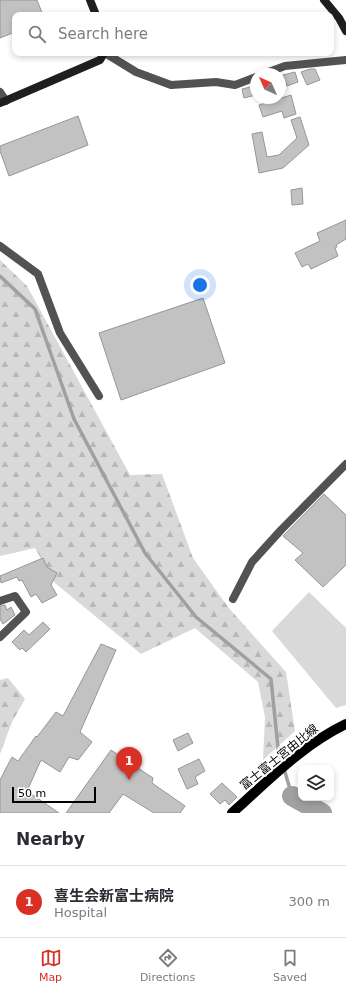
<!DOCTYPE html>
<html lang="en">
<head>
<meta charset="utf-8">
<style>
  body { margin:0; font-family:"DejaVu Sans","Noto Sans JP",sans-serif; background:#f7f7f7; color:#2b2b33 }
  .controls { position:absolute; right:12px; bottom:12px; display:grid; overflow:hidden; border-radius:8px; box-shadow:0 2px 6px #0003 }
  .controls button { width:36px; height:36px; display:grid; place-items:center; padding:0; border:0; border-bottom:1px solid #e1e1e2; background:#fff; color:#2b2b33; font:20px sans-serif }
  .compass { position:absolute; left:250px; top:68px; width:36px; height:36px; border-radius:50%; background:#fff; box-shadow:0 2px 6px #0003; rotate:315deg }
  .scale { position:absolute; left:12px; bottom:10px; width:84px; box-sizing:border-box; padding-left:4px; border:2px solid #000; border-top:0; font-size:11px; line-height:14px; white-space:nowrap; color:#000; -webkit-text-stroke:3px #fff; paint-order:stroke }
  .you { position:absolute; left:200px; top:285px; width:14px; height:14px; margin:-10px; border:3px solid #fff; border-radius:50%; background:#1a73e8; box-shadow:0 0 0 6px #1a73e833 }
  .badge { display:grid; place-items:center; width:26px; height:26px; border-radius:50%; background:#d93025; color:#fff; font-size:13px; font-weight:700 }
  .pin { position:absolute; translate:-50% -33px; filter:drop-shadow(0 1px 2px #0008) }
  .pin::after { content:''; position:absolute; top:21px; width:14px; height:12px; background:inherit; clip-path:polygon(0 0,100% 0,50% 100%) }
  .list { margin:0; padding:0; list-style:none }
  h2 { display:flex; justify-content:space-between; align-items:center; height:52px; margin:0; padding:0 16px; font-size:17px }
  h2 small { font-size:13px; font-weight:400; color:#7c7c81 }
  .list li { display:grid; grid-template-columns:26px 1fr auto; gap:12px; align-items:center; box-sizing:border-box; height:72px; padding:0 16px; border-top:1px solid #e1e1e2 }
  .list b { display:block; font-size:15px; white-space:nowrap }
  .list p { margin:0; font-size:13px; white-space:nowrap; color:#7c7c81 }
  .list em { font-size:13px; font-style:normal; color:#7c7c81 }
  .icon { flex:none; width:22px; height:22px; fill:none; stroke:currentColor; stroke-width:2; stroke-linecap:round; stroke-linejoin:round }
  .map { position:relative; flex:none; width:346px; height:813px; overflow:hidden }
  .search { position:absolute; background:#fff; box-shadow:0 2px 6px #0003; left:12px; right:12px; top:12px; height:44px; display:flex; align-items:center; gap:10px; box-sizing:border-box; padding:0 14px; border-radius:8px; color:#7c7c81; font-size:15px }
  .sheet { height:124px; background:#fff }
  nav { display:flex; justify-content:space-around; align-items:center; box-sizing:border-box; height:56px; border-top:1px solid #e1e1e2; background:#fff; font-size:11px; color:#7c7c81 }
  nav a { display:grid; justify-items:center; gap:2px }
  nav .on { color:#d93025 }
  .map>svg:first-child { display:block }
  .green { fill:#d9d9d9 }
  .forest { fill:url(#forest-firs) }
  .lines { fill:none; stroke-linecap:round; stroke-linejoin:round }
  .stream { stroke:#a0a0a0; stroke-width:3.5 }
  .river { stroke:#a0a0a0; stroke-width:20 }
  .building { fill:#c2c2c2; stroke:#969696 }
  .street { stroke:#525252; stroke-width:8 }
  .secondary { stroke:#1f1f1f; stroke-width:8 }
  .primary { stroke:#000; stroke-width:10 }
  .labels { text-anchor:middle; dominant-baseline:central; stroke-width:4; stroke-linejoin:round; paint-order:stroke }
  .street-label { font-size:12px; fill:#000; stroke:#fff }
</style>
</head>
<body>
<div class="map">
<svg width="346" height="813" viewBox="0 0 346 813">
  <defs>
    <pattern id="forest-firs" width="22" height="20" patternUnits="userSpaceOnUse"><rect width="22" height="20" fill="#d9d9d9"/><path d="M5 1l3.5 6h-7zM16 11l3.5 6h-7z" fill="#b8b8b8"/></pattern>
  </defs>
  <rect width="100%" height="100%" fill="#fff"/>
  <path class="green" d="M 309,592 L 346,628 L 346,705 L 336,708 L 272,631 Z"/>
  <path class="forest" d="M 0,260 L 27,286 L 130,475 L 162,474 L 193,558 L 228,607 L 286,672 L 295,731 L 263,760 L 265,717 L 258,682 L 195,628 L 141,654 L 55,583 L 35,548 L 0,556 Z
    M 8,678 L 25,699 L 12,722 L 0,754 L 0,680 Z"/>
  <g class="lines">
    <path class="stream" d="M 0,276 L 35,309 L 74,419 L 145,553 L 196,617 L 271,679 L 278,748 L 292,796"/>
    <path class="river" d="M 292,796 L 322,813"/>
  </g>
  <path class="building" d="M 0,0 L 37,0 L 43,15 L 15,15 L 15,32 L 0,38 Z
    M 310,69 L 315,69 L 320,80 L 307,85 L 301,72 Z
    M 295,72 L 298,82 L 287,86 L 283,75 Z
    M 254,86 L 256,95 L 244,98 L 242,89 Z
    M 291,95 L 296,114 L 284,118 L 282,111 L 263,117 L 259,105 Z
    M 78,116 L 88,145 L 9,176 L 0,151 L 0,146 Z
    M 300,117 L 309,145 L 283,168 L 259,173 L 252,134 L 262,132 L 267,157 L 279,155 L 297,138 L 291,120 Z
    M 302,188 L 303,204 L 292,205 L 291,190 Z
    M 346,220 L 346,239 L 336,245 L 337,247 L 335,248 L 338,256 L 311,269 L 308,264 L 302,267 L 295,253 L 320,241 L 317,233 Z
    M 203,298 L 225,363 L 121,400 L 99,333 Z
    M 324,494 L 346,515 L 346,565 L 323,587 L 295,560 L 303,553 L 283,536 Z
    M 43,558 L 47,567 L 57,573 L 51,585 L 57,595 L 42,603 L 36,594 L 31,597 L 22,580 L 19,581 L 17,577 L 1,583 L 0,576 Z
    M 5,605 L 7,610 L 11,607 L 15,615 L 3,624 L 0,619 L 0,606 Z
    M 43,622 L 50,629 L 26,652 L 22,648 L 20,650 L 12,642 L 24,630 L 29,635 Z
    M 101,644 L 116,650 L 80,732 L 92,742 L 78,760 L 69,757 L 60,772 L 41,760 L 27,791 L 59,813 L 0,813 L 0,780 L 12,757 L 18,761 L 36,736 L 37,737 L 56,712 L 63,716 Z
    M 188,733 L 193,743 L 178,751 L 173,740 Z
    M 111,750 L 153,778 L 152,783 L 185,806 L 180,813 L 154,813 L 123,794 L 109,813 L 66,813 Z
    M 199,759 L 205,771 L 195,777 L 198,784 L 187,789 L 178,769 Z
    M 222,783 L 237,797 L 229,805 L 225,800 L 220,804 L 210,794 Z"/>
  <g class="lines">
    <path class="street" d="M 105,53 L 136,72 L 171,85 L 216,82 L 235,85 L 256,77
      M 263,74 L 285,66 L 346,60
      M 0,92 L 6,101
      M 0,246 L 38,274 L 60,333 L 99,396
      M 233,599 L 252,562 L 281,530 L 346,464
      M 0,601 L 15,596 L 26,612 L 0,637"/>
    <path class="secondary" d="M 90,0 L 96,15
      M 324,0 L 339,18 L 346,31
      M 0,103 L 100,60 L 104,53"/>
    <path class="primary" d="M 232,813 C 267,782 302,745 346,724"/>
  </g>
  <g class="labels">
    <g class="street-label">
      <text transform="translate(279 757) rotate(-39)">富士富士宮由比線</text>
    </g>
  </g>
</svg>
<div class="controls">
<button><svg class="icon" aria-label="layers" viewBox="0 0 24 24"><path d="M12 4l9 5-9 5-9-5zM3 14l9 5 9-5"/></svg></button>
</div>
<svg class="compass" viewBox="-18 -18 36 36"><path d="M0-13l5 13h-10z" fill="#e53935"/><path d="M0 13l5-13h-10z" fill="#7c7c81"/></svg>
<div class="scale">50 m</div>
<div class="you"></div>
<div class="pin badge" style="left:129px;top:780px">1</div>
<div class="search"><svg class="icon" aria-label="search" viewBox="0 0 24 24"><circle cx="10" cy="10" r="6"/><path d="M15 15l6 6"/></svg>Search here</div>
</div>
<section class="sheet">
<h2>Nearby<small></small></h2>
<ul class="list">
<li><span class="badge">1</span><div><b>喜生会新富士病院</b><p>Hospital</p></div><em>300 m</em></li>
</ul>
</section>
<nav>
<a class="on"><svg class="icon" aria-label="map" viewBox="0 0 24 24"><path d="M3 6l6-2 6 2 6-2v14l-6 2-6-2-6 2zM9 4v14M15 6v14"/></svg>Map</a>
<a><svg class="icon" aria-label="directions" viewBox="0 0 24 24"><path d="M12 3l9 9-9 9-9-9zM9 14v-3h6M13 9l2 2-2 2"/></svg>Directions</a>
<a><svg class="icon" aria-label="saved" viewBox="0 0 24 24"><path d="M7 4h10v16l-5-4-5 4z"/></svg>Saved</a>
</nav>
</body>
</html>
